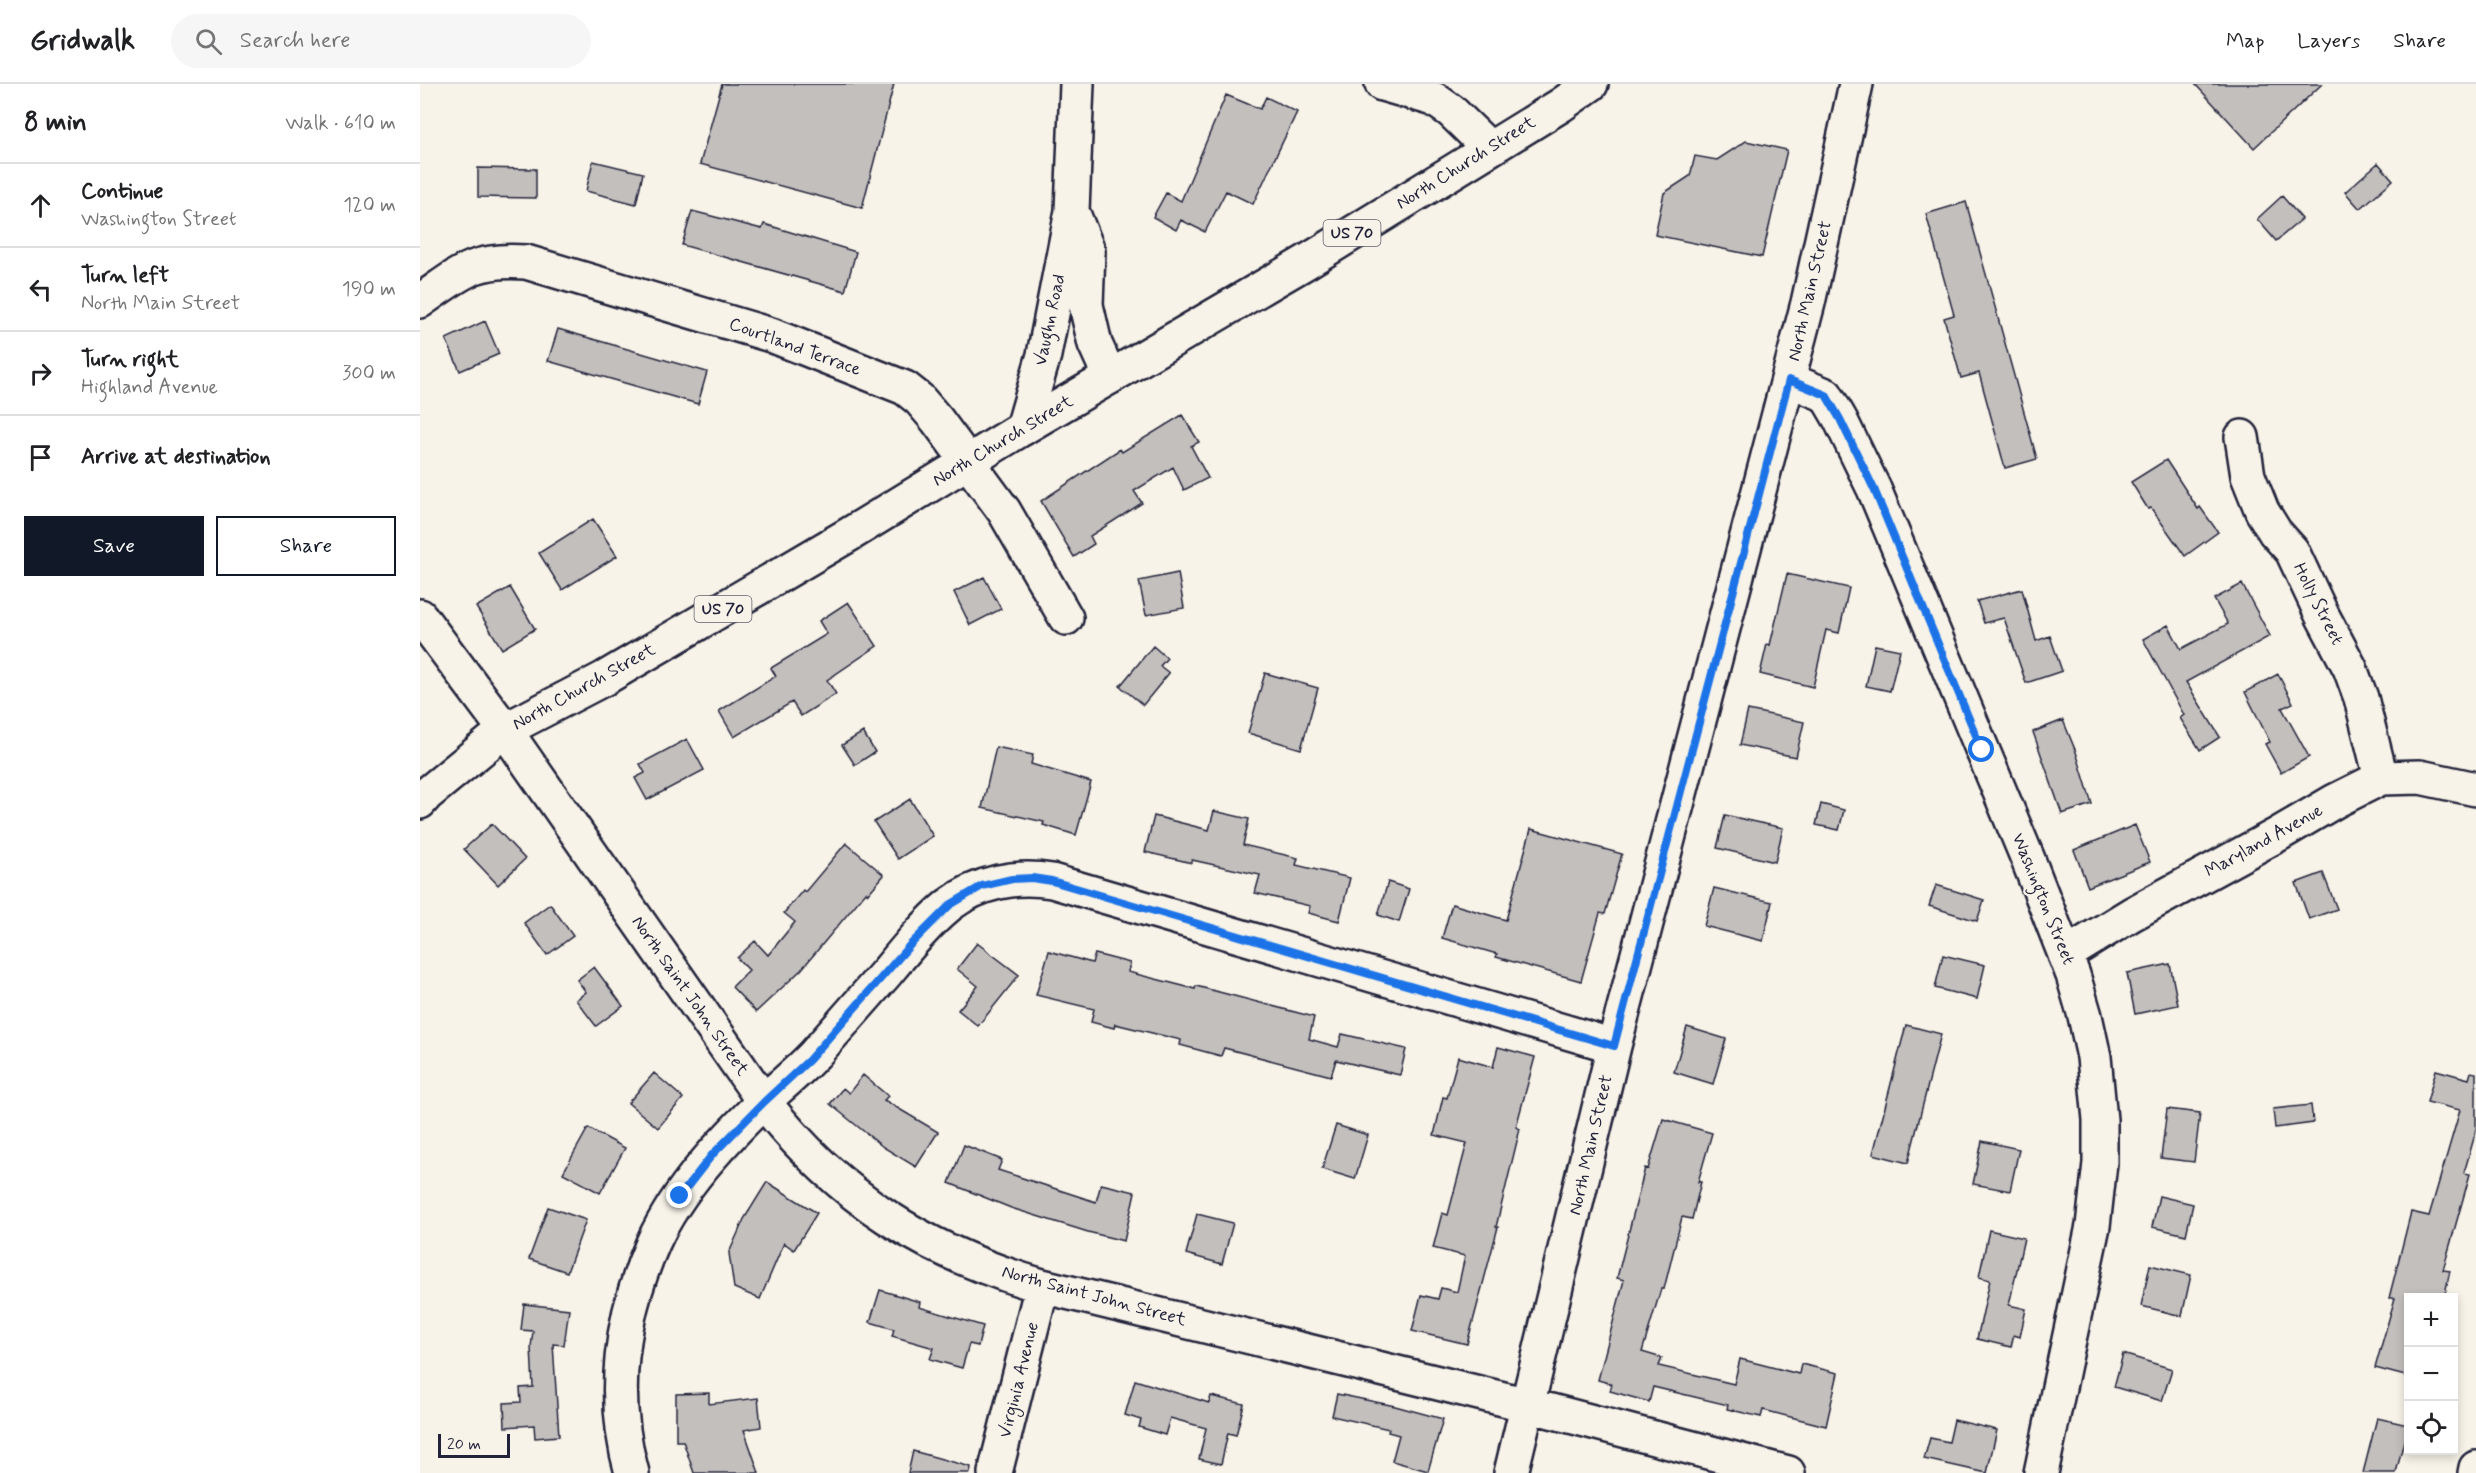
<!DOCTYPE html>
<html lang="en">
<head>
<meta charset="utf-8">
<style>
  body { margin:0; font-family:Mynerve,sans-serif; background:#f6f6f6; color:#202124 }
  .controls { position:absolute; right:18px; bottom:18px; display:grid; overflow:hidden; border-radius:0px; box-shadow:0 3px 9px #0003 }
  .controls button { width:54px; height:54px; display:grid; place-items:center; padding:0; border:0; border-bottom:2px solid #e0e0e0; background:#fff; color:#202124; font:30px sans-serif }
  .scale { position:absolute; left:18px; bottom:15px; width:72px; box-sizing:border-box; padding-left:6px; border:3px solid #22223b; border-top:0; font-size:16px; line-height:21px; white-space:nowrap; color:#22223b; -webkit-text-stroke:4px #f7f3e8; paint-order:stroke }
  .stop { position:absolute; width:18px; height:18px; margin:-14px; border:4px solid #1a73e8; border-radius:50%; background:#fff }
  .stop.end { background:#1a73e8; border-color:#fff; box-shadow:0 2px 6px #0008 }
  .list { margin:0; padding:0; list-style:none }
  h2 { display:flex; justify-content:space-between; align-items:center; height:78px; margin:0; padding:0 24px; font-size:26px }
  h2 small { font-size:20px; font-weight:400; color:#757577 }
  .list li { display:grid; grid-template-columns:39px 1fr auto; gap:18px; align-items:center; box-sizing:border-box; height:84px; padding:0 24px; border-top:2px solid #e0e0e0 }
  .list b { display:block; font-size:22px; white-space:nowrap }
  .list p { margin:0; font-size:20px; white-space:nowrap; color:#757577 }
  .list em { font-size:20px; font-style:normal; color:#757577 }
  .actions { display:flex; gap:12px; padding:18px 24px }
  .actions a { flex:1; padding:14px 0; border:2px solid #111827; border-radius:0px; text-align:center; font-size:21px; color:#111827 }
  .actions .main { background:#111827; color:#fff }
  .icon { flex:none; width:33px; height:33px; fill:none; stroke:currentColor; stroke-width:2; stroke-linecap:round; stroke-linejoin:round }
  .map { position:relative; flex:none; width:2056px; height:1389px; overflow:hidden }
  header { display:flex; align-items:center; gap:36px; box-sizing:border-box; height:84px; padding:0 30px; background:#fff; border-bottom:2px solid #e0e0e0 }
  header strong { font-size:28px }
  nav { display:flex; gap:33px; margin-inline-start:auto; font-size:21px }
  .search { width:420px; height:54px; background:#f6f6f6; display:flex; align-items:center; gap:15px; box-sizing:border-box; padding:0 21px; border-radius:33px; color:#757577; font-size:22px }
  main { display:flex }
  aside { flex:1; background:#fff }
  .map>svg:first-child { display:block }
  .building { fill:#c2bfbd; stroke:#22223b; stroke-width:1.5 }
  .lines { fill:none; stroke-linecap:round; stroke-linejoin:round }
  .minor-casing { stroke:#22223b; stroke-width:38 }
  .major-casing { stroke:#22223b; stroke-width:38 }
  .minor { stroke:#f7f3e8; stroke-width:33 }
  .major { stroke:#f7f3e8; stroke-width:33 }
  .route { stroke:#1a73e8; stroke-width:8 }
  .labels { text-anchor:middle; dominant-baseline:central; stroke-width:4.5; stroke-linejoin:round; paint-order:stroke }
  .shield { fill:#f7f3e8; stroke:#62616f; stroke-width:1.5 }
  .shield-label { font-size:16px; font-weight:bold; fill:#22223b }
  .street-label { font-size:18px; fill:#22223b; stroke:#f7f3e8 }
</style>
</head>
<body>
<header>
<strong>Gridwalk</strong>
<div class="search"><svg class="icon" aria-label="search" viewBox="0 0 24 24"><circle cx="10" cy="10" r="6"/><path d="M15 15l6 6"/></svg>Search here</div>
<nav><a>Map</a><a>Layers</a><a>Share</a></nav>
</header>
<main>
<aside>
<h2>8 min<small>Walk · 610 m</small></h2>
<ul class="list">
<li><svg class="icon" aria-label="ahead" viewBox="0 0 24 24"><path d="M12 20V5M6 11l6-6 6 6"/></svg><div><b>Continue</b><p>Washington Street</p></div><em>120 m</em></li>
<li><svg class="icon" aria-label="left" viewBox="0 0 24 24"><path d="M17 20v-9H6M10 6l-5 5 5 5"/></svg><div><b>Turn left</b><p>North Main Street</p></div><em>190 m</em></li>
<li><svg class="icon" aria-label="right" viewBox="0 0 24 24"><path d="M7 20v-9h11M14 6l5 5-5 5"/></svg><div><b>Turn right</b><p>Highland Avenue</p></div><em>300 m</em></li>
<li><svg class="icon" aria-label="arrive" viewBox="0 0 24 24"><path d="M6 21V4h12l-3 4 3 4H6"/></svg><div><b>Arrive at destination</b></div></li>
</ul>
<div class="actions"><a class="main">Save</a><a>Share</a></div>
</aside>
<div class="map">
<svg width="2056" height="1389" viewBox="0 0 2056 1389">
  <rect width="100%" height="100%" fill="#f7f3e8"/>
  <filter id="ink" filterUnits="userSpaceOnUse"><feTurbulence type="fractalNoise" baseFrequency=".0167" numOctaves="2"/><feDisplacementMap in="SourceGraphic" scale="12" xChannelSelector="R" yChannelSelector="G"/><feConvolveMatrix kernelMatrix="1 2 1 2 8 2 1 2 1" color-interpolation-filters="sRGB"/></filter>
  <g filter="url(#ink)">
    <path class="building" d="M 302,0 L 474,0 L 442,124 L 280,80 Z
      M 1775,0 L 1902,0 L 1834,64 Z
      M 806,11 L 840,25 L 846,13 L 877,28 L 833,120 L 806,107 L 785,148 L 761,136 L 756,146 L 733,133 L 746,109 L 761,117 Z
      M 1326,57 L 1367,66 L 1342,173 L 1235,151 L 1244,109 L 1270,92 L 1275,72 L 1297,76 Z
      M 173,77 L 223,89 L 216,120 L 166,107 Z
      M 1958,79 L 1973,96 L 1940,125 L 1925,108 Z
      M 58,84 L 116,85 L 116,114 L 58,113 Z
      M 1862,112 L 1882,135 L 1856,157 L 1837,135 Z
      M 1546,118 L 1617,375 L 1585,384 L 1559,289 L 1541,294 L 1524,234 L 1534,231 L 1506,130 Z
      M 272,127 L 342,145 L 344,140 L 436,168 L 425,207 L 262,161 Z
      M 65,237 L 79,270 L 40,287 L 26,255 Z
      M 138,245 L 287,288 L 278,320 L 128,277 Z
      M 762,331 L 779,358 L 771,362 L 788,394 L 764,406 L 753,383 L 714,407 L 722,419 L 670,452 L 674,460 L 654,473 L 621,417 L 700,365 L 702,368 Z
      M 1746,376 L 1778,425 L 1780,423 L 1798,448 L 1765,472 L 1731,424 L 1728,425 L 1711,398 Z
      M 173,435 L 197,472 L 142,506 L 119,469 Z
      M 758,489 L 764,524 L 726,531 L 719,497 Z
      M 1367,490 L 1429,504 L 1419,549 L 1406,546 L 1393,603 L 1340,590 L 1347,560 L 1350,561 Z
      M 564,493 L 581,525 L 550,541 L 534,508 Z
      M 1822,500 L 1850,552 L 1766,598 L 1800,653 L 1780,666 L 1760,634 L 1764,631 L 1723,555 L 1748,541 L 1761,565 L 1808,540 L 1794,515 Z
      M 90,503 L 115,545 L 82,565 L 56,523 Z
      M 1602,505 L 1616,557 L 1630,552 L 1642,587 L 1606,599 L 1584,534 L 1564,539 L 1557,517 Z
      M 428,518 L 457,562 L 407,596 L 416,610 L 381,632 L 372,618 L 314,653 L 299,627 L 356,592 L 351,584 L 407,550 L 399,537 Z
      M 1455,561 L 1480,566 L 1470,607 L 1446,602 Z
      M 733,562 L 747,574 L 740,582 L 749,589 L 723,621 L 700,602 Z
      M 845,589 L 898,604 L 881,665 L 828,649 Z
      M 1858,590 L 1873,619 L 1862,624 L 1889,673 L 1861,689 L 1845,660 L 1850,658 L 1825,608 Z
      M 1328,626 L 1384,638 L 1376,673 L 1320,661 Z
      M 1643,636 L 1656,668 L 1672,720 L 1642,730 L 1613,648 Z
      M 443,648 L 455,668 L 435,681 L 422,661 Z
      M 267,655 L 284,686 L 227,716 L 215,694 L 225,689 L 220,680 Z
      M 576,663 L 613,671 L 611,680 L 671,698 L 656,751 L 623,741 L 624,738 L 562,724 Z
      M 490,715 L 513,752 L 478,775 L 454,738 Z
      M 1401,720 L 1424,726 L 1419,746 L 1396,741 Z
      M 794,727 L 829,735 L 823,761 L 878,774 L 876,781 L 930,794 L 919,837 L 888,829 L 890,822 L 835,809 L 840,791 L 772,776 L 772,779 L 725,768 L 734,732 L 789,746 Z
      M 1305,731 L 1363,744 L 1355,778 L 1297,764 Z
      M 72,740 L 105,775 L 78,801 L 44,765 Z
      M 1715,741 L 1730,778 L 1668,803 L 1654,766 Z
      M 1111,745 L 1202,770 L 1185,830 L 1180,829 L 1161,897 L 1076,873 L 1077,870 L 1022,854 L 1032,820 L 1086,836 Z
      M 426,759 L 464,791 L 448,810 L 446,808 L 381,886 L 336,928 L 312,903 L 329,886 L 317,874 L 335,857 L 348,871 L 375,838 L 364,829 L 383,806 L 385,808 Z
      M 1903,789 L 1917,825 L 1889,835 L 1876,799 Z
      M 968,798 L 989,805 L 979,838 L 958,831 Z
      M 1516,801 L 1564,816 L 1557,837 L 1509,822 Z
      M 1294,804 L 1352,818 L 1343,857 L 1284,842 Z
      M 130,820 L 153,852 L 127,871 L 104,839 Z
      M 557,859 L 599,891 L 558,942 L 538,926 L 558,902 L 537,885 Z
      M 629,867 L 672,879 L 675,870 L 710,879 L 708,888 L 775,905 L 776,902 L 894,933 L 889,955 L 918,963 L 922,950 L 986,965 L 980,991 L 916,976 L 911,992 L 804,964 L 801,972 L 760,961 L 761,956 L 695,940 L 694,944 L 671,938 L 674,925 L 616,911 Z
      M 1523,871 L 1565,881 L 1557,915 L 1515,904 Z
      M 1750,880 L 1758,921 L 1715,930 L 1707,889 Z
      M 174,883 L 203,922 L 176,942 L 156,916 L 166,908 L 157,896 Z
      M 1486,941 L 1521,950 L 1488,1079 L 1453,1070 Z
      M 1267,943 L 1306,955 L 1293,1000 L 1254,988 Z
      M 1078,963 L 1115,973 L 1096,1043 L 1100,1045 L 1076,1143 L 1078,1143 L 1047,1260 L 992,1247 L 1001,1211 L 1018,1215 L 1021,1204 L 1037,1208 L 1045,1172 L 1013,1164 L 1022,1129 L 1028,1131 L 1047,1059 L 1014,1051 L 1023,1013 L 1027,1014 L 1038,973 L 1073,983 Z
      M 2016,986 L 2049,995 L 2051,988 L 2056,989 L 2056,1047 L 2044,1089 L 2050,1090 L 2023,1186 L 2030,1187 L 2024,1214 L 1989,1214 L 1989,1293 L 1955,1284 L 1975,1214 L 1969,1214 L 1991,1128 L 2009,1132 L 2040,1026 L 2007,1018 Z
      M 234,989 L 263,1014 L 238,1044 L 208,1019 Z
      M 443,991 L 468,1012 L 464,1016 L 518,1048 L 496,1083 L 463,1063 L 410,1020 L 423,1004 L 429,1009 Z
      M 1891,1021 L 1893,1039 L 1855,1044 L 1853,1025 Z
      M 1747,1025 L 1780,1029 L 1774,1078 L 1741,1074 Z
      M 1243,1035 L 1292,1049 L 1278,1098 L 1281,1098 L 1272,1135 L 1262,1133 L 1244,1205 L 1241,1205 L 1222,1268 L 1242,1274 L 1239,1282 L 1314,1300 L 1320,1275 L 1379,1290 L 1381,1280 L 1418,1289 L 1406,1342 L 1343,1326 L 1341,1333 L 1307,1325 L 1308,1321 L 1233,1303 L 1229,1318 L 1190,1307 L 1192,1300 L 1178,1296 L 1204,1196 L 1197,1194 L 1225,1084 L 1228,1085 Z
      M 916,1041 L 948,1051 L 935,1095 L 902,1085 Z
      M 168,1044 L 205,1064 L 180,1109 L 143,1089 Z
      M 1562,1057 L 1599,1065 L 1590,1107 L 1553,1100 Z
      M 544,1061 L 582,1076 L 578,1086 L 676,1118 L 681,1100 L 715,1108 L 704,1157 L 668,1148 L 591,1124 L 529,1099 Z
      M 347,1098 L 397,1129 L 374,1166 L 364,1159 L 340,1215 L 314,1204 L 309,1169 L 324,1135 Z
      M 1739,1112 L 1773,1120 L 1766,1151 L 1732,1143 Z
      M 128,1123 L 166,1136 L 147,1188 L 109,1175 Z
      M 777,1130 L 813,1139 L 802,1180 L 766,1170 Z
      M 1569,1146 L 1604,1154 L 1589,1221 L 1606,1225 L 1600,1253 L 1594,1251 L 1591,1263 L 1557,1255 L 1570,1196 L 1559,1193 Z
      M 1730,1181 L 1771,1191 L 1762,1232 L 1721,1222 Z
      M 460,1206 L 500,1218 L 499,1223 L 563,1242 L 558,1262 L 549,1260 L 542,1284 L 510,1275 L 514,1264 L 472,1252 L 474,1245 L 450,1238 Z
      M 104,1220 L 149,1225 L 144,1261 L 133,1260 L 139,1352 L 115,1354 L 114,1341 L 85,1343 L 84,1319 L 101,1318 L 100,1304 L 113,1303 L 111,1263 L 113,1247 L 101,1246 Z
      M 1703,1270 L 1752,1285 L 1742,1317 L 1694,1303 Z
      M 715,1296 L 789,1319 L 791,1312 L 824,1320 L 816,1351 L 808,1349 L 801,1380 L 779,1375 L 786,1344 L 750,1334 L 745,1351 L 719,1343 L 721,1336 L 705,1331 Z
      M 289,1309 L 289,1320 L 338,1314 L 341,1343 L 324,1346 L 339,1389 L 274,1389 L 263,1357 L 256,1357 L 256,1310 Z
      M 917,1310 L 975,1322 L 1023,1335 L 1008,1387 L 972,1377 L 979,1351 L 968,1348 L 969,1345 L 912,1332 Z
      M 1957,1334 L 1988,1341 L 1976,1389 L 1943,1389 Z
      M 1534,1336 L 1577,1346 L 1567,1389 L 1504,1375 L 1510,1354 L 1529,1358 Z
      M 493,1367 L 551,1383 L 550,1389 L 488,1389 Z"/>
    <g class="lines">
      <defs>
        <path id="minor" d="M 962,0 L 1014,15 L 1031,27 L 1069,64
          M 652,127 L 668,167 L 666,221 L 675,260 L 690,293
          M 0,217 C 41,189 53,174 106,178 L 351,251 L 485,304 L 499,315 L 517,336 L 584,427 L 646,534
          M 1369,296 L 1406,311 L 1420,335 L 1454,405 L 1607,773 L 1653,891 L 1665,932 L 1674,973 L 1680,1036 L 1680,1079 L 1673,1142 L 1621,1389
          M 603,344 L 624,271 L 652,127 L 657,0
          M 1822,353 L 1828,392 L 1842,427 L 1855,448 L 1872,467 L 1902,531 L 1930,584 L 1941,614 L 1961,694
          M 0,532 L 85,646 L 344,1018 C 419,1114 505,1168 622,1202 L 1108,1321 L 1368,1389
          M 1645,871 L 1712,830 L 1857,751 L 1915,717 L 1961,694 L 2000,693 L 2056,705
          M 212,1389 C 190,1311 201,1232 233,1159 C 258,1104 303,1057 345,1016 C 362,1001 380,986 395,970 C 419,943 443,915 467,888 C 486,865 506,840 529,821 C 559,798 596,791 632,797 L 1194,962
          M 575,1389 L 622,1202
          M 1091,1389 L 1194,962 L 1388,219 L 1436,0
          M 2055,1389 L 2056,1384"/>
        <path id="major" d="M 0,718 L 7,710 L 85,646 L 185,594 L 430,450 L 603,344 L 886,178 L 1141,21 L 1171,0"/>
      </defs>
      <use href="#minor" class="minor-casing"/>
      <use href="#major" class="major-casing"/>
      <use href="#minor" class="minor"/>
      <use href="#major" class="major"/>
    </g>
  </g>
  <g class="lines" filter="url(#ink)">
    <path class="route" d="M 260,1112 L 292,1071 L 344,1018 L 389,976 L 490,861 L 530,821 L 562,802 L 592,795 L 612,794 L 632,797 L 1194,962 L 1369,296 L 1406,311 L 1420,335 L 1454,405 L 1562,666"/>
  </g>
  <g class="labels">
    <g class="shield">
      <rect x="903.5" y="136" width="57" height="26" rx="4.5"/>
      <rect x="274.5" y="512" width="57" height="26" rx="4.5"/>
    </g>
    <g class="shield-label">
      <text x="932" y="149">US 70</text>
      <text x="303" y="525">US 70</text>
    </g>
    <g class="street-label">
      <text transform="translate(1046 79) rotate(-32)">North Church Street</text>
      <text transform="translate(1390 207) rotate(-77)">North Main Street</text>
      <text transform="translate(630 236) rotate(-78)">Vaughn Road</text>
      <text transform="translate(375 263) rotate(20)">Courtland Terrace</text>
      <text transform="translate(583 357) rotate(-31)">North Church Street</text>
      <text transform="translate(1898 520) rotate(63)">Holly Street</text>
      <text transform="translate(164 603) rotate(-29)">North Church Street</text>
      <text transform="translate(1844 757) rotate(-29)">Maryland Avenue</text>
      <text transform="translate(1623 815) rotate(68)">Washington Street</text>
      <text transform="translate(270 912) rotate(55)">North Saint John Street</text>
      <text transform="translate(1171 1061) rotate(-77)">North Main Street</text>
      <text transform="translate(674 1212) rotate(15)">North Saint John Street</text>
      <text transform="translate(599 1296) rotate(-76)">Virginia Avenue</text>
    </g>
  </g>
</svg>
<div class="controls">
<button>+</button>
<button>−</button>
<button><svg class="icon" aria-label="locate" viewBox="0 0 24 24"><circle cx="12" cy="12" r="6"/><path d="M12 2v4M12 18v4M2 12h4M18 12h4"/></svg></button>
</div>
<div class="scale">20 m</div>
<div class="stop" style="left:1562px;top:666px"></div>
<div class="stop end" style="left:260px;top:1112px"></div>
</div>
</main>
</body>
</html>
